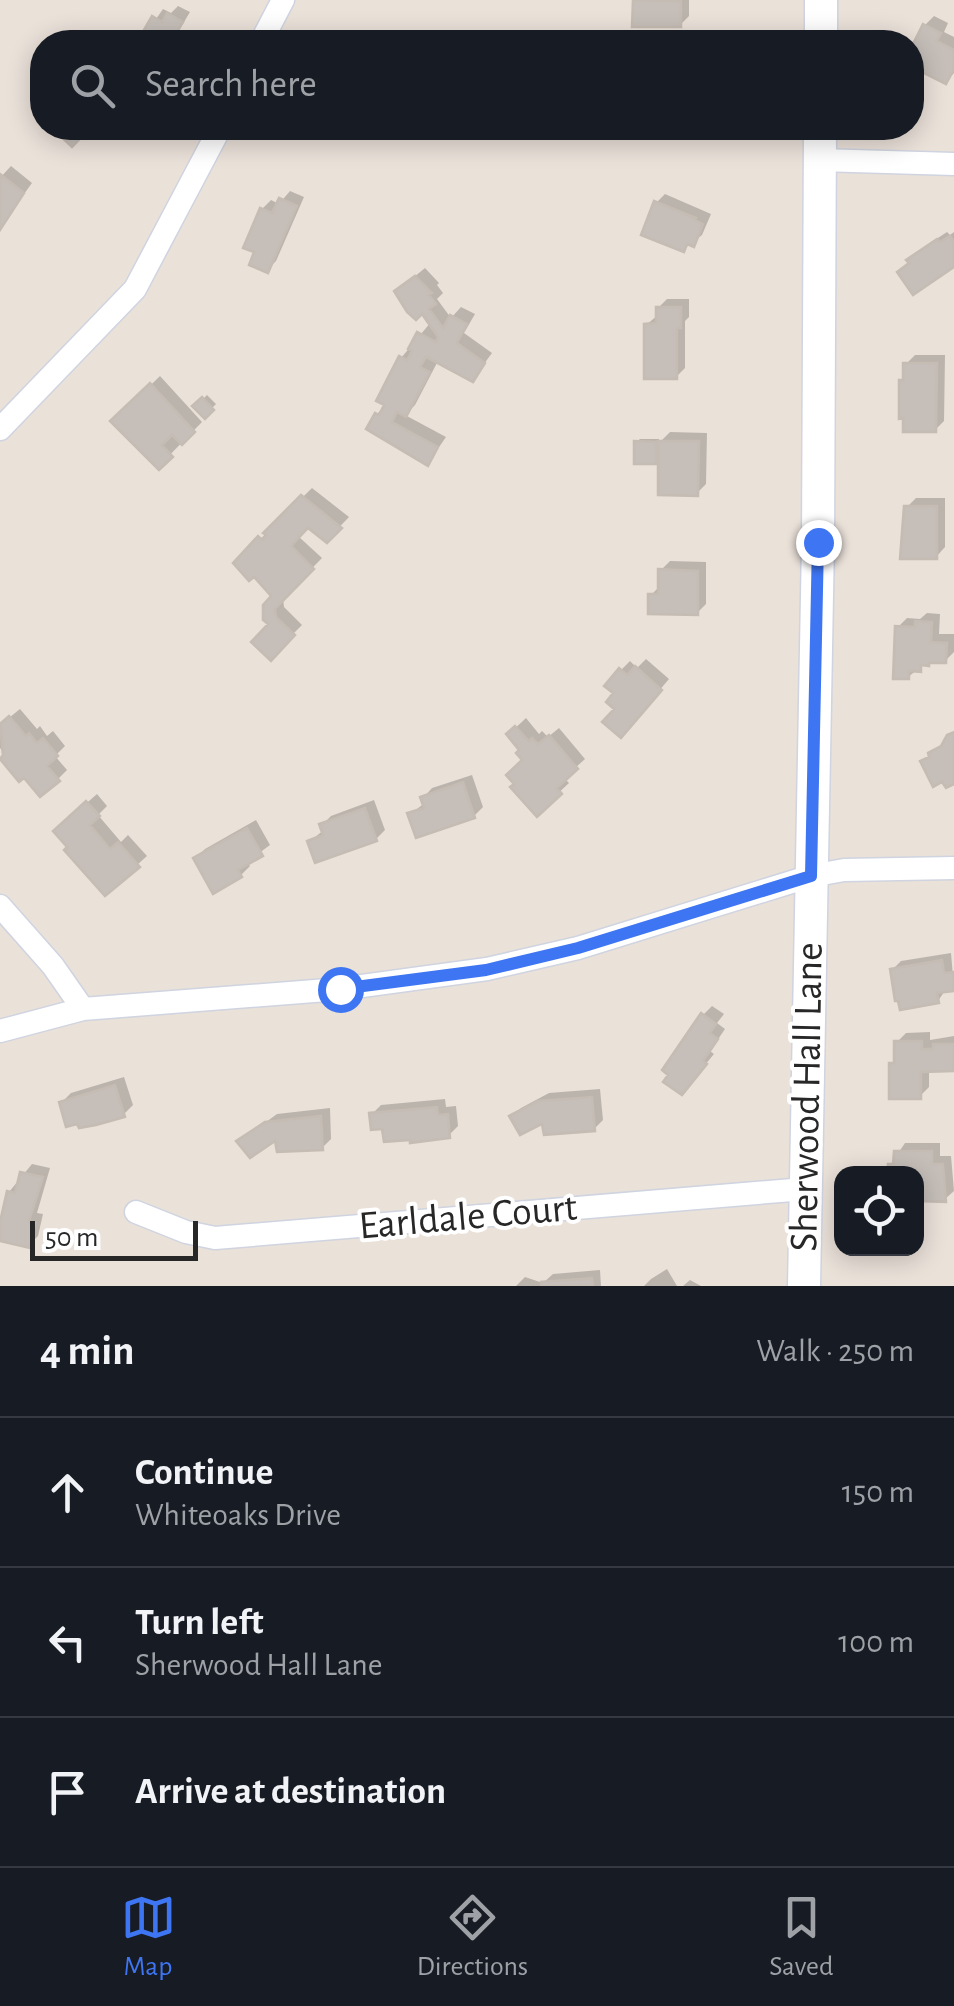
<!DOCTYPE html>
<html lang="en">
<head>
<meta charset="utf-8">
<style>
  body { margin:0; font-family:"Alegreya Sans",sans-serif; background:#20242c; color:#f1f3f6 }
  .controls { position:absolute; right:30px; bottom:30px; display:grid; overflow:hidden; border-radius:20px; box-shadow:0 5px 25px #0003 }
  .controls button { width:90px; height:90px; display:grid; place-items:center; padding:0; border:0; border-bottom:2px solid #363941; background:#171b24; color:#f1f3f6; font:50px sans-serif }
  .scale { position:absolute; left:30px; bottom:25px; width:168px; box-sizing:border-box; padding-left:10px; border:5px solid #272727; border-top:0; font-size:28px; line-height:35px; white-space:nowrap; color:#272727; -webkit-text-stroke:8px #fff; paint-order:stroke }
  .stop { position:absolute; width:30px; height:30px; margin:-22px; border:8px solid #3e75f2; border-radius:50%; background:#fff }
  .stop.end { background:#3e75f2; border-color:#fff; box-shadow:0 2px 10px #0008 }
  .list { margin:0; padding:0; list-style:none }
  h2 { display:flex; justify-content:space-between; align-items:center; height:130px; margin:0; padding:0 40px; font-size:42px }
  h2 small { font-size:32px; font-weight:400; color:#9ea1a6 }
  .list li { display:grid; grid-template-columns:65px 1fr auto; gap:30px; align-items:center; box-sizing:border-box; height:150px; padding:0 40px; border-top:2px solid #363941 }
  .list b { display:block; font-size:38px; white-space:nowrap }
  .list p { margin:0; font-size:32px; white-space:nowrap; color:#9ea1a6 }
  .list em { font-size:32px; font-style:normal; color:#9ea1a6 }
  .icon { flex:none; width:55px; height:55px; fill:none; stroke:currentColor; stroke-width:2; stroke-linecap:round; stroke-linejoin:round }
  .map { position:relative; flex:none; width:954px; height:1286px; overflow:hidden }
  .search { position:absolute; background:#171b24; box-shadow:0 5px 25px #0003; left:30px; right:30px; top:30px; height:110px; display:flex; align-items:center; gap:25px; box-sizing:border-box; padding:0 35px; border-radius:40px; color:#9ea1a6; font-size:38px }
  .sheet { height:580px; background:#171b24 }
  nav { display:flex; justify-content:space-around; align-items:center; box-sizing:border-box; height:140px; border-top:2px solid #363941; background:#171b24; font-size:28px; color:#9ea1a6 }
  nav a { display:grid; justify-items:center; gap:5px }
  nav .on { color:#3e75f2 }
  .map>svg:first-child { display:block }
  .shadow { fill:#0003 }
  .building { fill:#c5beb9; stroke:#c5bcb3; stroke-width:2.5 }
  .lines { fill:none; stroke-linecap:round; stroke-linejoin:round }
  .street-casing { stroke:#cfd4e0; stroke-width:25 }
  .secondary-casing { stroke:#cfd4e0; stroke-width:35 }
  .street { stroke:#fff; stroke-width:22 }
  .secondary { stroke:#fff; stroke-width:32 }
  .route { stroke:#3e75f2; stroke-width:12 }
  .labels { text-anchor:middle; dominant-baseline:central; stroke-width:8; stroke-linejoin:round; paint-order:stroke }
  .street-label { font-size:40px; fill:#272727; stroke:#fff }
</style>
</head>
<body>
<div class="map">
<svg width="954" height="1286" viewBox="0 0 954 1286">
  <rect width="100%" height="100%" fill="#eae1d9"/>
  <path class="shadow" d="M 635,0 L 689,0 L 689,16 L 680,25 L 635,25 Z
    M 178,6 L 190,12 L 172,42 L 140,42 L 163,9 L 171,13 Z
    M 934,16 L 948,23 L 944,32 L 954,37 L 954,73 L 946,81 L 912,64 L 912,52 L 925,25 Z
    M 459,31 L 530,37 L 530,42 L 450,42 Z
    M 11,166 L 32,183 L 0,227 L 0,178 Z
    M 290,191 L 304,197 L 276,261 L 267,270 L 262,209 L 271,200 L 279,204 Z
    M 665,194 L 711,214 L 702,235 L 684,249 L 656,203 Z
    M 947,232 L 950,235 L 954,232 L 954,264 L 911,262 L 918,251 Z
    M 425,268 L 439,283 L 437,285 L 443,293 L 437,299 L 451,318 L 461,307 L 475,314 L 464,333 L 492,353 L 473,379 L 438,361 L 415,405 L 405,415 L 446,437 L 428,463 L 377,414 L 387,404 L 401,358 L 431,322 L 397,291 Z
    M 667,299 L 689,299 L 689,317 L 685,321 L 685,368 L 676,377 L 646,325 L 658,315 L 658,308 Z
    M 915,355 L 945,355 L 944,421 L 935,430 L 901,381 L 905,377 L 906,364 Z
    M 160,376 L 202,422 L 159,466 L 114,421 Z
    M 207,395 L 216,404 L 205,415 L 196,406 Z
    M 670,432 L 707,433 L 706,484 L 697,493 L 661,456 L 655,461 L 636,442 L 640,439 L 659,439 L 659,443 Z
    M 312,488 L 349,517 L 327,540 L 308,525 L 298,536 L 322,558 L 283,598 L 284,607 L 302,625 L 270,657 L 275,596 L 254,573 L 236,563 Z
    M 916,498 L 945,498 L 945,547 L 936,557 L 906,508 Z
    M 670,561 L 706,562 L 706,604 L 697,613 L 651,595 L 661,585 L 661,570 Z
    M 927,613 L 940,614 L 939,634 L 954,634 L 954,652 L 945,661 L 926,663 L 908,677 L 898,627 L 907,618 L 920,619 Z
    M 646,659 L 669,679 L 629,726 L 616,693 L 621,670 L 630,661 L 637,668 Z
    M 20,709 L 37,729 L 40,726 L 47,736 L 53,731 L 65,746 L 55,756 L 67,770 L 58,779 L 6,755 L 0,748 L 0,725 Z
    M 526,718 L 539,734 L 542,731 L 548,737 L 559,728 L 585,759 L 564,778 L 569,783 L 537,813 L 523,749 L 509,734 Z
    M 472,775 L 483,807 L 474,816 L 410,814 L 425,803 L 423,798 L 432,788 Z
    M 97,794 L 107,806 L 98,815 L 121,842 L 128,835 L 147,856 L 106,893 L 65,822 Z
    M 374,800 L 385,830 L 376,839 L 310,841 L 324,830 L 322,825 L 331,816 Z
    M 256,820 L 270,845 L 247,862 L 250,866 L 241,875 L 196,858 L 205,849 Z
    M 951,953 L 954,988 L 946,989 L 938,1001 L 892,970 L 901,961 Z
    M 712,1006 L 724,1014 L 717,1023 L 725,1029 L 710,1051 L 714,1054 L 690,1083 L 703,1015 Z
    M 930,1032 L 930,1040 L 954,1036 L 954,1069 L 929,1069 L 929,1087 L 920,1096 L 891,1064 L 897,1059 L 897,1042 L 906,1033 Z
    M 124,1077 L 133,1105 L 124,1114 L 62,1102 L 71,1093 Z
    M 600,1089 L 603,1120 L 594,1129 L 512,1117 L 521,1108 L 549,1093 Z
    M 445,1099 L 446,1107 L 456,1106 L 458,1126 L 449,1135 L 372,1114 L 381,1105 Z
    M 330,1108 L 331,1139 L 322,1148 L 277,1137 L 240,1141 L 277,1114 Z
    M 905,1143 L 940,1143 L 940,1156 L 951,1156 L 954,1191 L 945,1199 L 916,1174 L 890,1165 Z
    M 32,1164 L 50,1168 L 37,1213 L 43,1214 L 38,1236 L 29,1245 L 0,1239 L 9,1192 Z
    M 667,1269 L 677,1286 L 644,1286 L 651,1279 Z
    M 600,1270 L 601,1286 L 516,1286 L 525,1277 L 543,1283 L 553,1274 Z
    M 690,1280 L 701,1286 L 683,1286 Z"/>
  <path class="building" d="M 633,0 L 681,1 L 681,27 L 632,27 Z
    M 167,13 L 183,22 L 171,42 L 137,42 L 152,16 L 162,22 Z
    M 923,24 L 941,33 L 937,41 L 954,50 L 954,69 L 946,84 L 912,67 L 912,46 Z
    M 52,128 L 90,128 L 72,147 Z
    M 0,174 L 24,193 L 0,230 Z
    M 279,198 L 297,206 L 268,273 L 249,265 L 254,252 L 243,248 L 260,208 L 272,213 Z
    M 654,201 L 696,218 L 695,220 L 703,224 L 694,247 L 687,244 L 684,252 L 641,235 Z
    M 950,236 L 954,242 L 954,267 L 913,295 L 897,272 L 909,263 L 906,260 L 937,239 L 940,242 Z
    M 415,276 L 432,293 L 429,295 L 436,304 L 429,309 L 443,328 L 450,315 L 467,324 L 457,343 L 485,363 L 473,382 L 426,357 L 420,367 L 430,372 L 406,417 L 397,412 L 392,422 L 438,447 L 428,466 L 366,429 L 375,413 L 379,415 L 384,405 L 376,401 L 399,356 L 407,360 L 412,351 L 408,349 L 417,332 L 436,342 L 438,337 L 422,314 L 416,320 L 407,312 L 394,291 Z
    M 656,307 L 681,307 L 681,328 L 677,328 L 677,379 L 644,379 L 644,324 L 656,323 Z
    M 903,363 L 937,363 L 936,432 L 903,432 L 903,418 L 899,419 L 899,380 L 903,380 Z
    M 150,383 L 195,432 L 182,445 L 172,435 L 162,445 L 173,457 L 159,470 L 110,421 Z
    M 202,397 L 214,410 L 205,419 L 192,406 Z
    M 634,441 L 656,442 L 656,464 L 634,464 Z
    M 658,441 L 699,441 L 698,496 L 658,495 Z
    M 301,495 L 342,528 L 327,543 L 308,528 L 291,546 L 314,569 L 275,609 L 276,617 L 295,635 L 271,661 L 251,642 L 268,624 L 263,620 L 263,605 L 271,596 L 254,577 L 249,581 L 233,563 L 258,536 L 262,540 L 266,535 L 263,533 Z
    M 904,506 L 937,506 L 937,559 L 900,559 Z
    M 658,569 L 698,571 L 698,615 L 648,614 L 648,594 L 658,594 Z
    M 915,621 L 932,622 L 931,642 L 947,643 L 946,663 L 929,663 L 929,666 L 921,665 L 921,672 L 909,671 L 909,679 L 893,679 L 895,626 L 915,627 Z
    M 635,666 L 662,690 L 621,738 L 602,722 L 614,709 L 606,702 L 613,693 L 604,686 L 619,668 L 627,675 Z
    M 9,716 L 26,736 L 29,733 L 37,743 L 43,738 L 58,756 L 47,766 L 60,781 L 40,797 L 24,778 L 19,782 L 0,759 L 3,755 L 0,724 Z
    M 515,726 L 529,741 L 532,738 L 538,744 L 549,735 L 578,769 L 557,788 L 562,794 L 537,817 L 510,787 L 514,784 L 506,775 L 522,760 L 516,753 L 519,750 L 506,734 Z
    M 954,732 L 954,784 L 946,788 L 942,782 L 933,787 L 920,761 L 929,757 L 928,753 L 941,746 L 947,735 Z
    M 463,782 L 475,818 L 416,838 L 407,813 L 424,808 L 420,797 Z
    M 86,801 L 100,816 L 90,825 L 110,849 L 118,842 L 140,867 L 105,896 L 64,850 L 67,847 L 53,831 Z
    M 365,808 L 377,841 L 315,863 L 307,841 L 323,835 L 319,824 Z
    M 247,828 L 263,856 L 238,870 L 242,877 L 213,894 L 193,858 Z
    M 942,960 L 944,973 L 954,972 L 954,991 L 937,993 L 939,1003 L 900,1010 L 898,1001 L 895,1001 L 890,969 Z
    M 701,1013 L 716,1024 L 710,1033 L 718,1039 L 703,1061 L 707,1064 L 682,1095 L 663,1082 L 668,1075 L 662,1070 Z
    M 894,1041 L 922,1041 L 922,1049 L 933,1049 L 933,1044 L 954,1044 L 954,1071 L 921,1072 L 921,1099 L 889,1099 L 889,1063 L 894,1063 Z
    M 115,1085 L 125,1117 L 96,1125 L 79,1128 L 77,1124 L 66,1127 L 59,1102 Z
    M 592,1097 L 595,1131 L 544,1135 L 542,1124 L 520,1135 L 509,1116 L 538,1101 Z
    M 437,1107 L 438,1115 L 448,1114 L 450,1138 L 410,1143 L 410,1140 L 384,1142 L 382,1129 L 371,1130 L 369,1113 Z
    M 321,1116 L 323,1150 L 277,1152 L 275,1141 L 250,1158 L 236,1141 L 265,1122 Z
    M 894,1151 L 932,1151 L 932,1164 L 943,1164 L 946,1202 L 916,1201 L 916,1174 L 887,1174 L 888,1164 L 893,1164 Z
    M 20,1172 L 43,1177 L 29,1221 L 35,1223 L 30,1248 L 0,1241 L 0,1222 L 7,1191 L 15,1193 Z
    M 592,1278 L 593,1286 L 541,1286 L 541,1282 Z"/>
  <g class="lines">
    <defs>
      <path id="street" d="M 261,42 L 283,0
        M 819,160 L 954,164
        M 0,429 L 135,289 L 220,128
        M 0,906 L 53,966 L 83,1009
        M 0,1031 L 83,1009 L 340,989 L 487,969 L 578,948 L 811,876 L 844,870 L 954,868
        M 136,1212 L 186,1232 L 215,1238 L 805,1189"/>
      <path id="secondary" d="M 821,42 L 821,0
        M 804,1286 L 818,542 L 820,128"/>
    </defs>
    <use href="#street" class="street-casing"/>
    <use href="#secondary" class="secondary-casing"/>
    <use href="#street" class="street"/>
    <use href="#secondary" class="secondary"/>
  </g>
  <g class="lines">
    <path class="route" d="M 340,989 L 486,970 L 578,948 L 811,876 L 818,542"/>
  </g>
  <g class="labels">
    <g class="street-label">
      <text transform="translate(807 1097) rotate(-89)">Sherwood Hall Lane</text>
      <text transform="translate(468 1217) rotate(-5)">Earldale Court</text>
    </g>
  </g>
</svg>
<div class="controls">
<button><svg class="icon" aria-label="locate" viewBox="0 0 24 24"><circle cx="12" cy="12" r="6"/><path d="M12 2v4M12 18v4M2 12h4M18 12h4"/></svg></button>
</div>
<div class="scale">50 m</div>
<div class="stop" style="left:340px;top:989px"></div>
<div class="stop end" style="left:818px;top:542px"></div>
<div class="search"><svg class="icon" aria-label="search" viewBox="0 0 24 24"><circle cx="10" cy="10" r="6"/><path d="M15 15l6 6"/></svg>Search here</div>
</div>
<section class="sheet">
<h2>4 min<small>Walk · 250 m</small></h2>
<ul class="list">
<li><svg class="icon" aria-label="ahead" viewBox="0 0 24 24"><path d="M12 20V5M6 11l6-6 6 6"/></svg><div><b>Continue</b><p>Whiteoaks Drive</p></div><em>150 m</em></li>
<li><svg class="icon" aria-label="left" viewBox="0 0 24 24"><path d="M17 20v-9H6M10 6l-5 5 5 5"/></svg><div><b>Turn left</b><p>Sherwood Hall Lane</p></div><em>100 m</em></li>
<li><svg class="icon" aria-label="arrive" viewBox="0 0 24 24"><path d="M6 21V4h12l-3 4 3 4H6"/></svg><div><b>Arrive at destination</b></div></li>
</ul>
</section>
<nav>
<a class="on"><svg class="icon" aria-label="map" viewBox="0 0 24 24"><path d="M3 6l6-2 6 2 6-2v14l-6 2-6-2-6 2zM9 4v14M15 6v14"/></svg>Map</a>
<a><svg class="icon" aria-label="directions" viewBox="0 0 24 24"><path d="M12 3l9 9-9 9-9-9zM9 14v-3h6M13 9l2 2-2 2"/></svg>Directions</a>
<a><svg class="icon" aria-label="saved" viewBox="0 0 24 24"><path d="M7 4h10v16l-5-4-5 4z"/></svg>Saved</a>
</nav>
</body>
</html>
